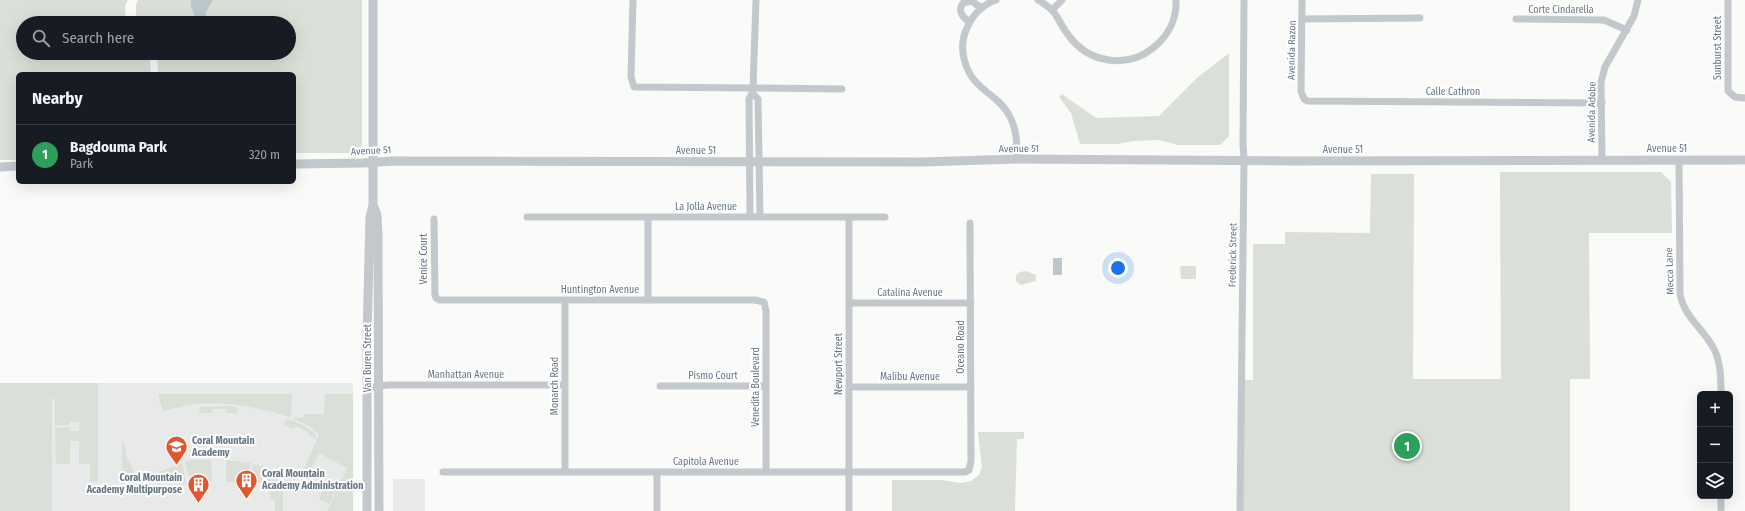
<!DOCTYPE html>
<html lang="en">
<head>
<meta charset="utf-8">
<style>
  body { margin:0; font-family:"Fira Sans Condensed",sans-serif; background:#20242c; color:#f1f3f6 }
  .controls { position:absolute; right:12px; bottom:12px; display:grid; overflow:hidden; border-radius:6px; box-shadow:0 4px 16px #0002 }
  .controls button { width:36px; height:36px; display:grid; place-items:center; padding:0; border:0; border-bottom:1px solid #363941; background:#171b24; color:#f1f3f6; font:20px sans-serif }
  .you { position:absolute; left:1118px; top:268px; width:14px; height:14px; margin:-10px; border:3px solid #fff; border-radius:50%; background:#1a73e8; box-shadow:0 0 0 6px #1a73e833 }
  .badge { display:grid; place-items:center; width:26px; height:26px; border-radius:50%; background:#8c9099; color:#fff; font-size:13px; font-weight:700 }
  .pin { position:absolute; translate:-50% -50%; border:2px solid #fff; box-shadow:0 1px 4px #0006 }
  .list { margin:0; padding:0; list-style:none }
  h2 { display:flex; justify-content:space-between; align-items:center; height:52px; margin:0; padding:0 16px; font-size:17px }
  h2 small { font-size:13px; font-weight:400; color:#9ea1a6 }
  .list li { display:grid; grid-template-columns:26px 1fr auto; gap:12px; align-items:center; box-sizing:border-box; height:60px; padding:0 16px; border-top:1px solid #363941 }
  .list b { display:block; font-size:15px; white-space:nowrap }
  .list p { margin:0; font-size:13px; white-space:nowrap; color:#9ea1a6 }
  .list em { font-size:13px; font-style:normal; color:#9ea1a6 }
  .icon { flex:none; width:22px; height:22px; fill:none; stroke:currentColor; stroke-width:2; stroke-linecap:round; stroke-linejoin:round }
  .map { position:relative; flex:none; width:1745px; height:511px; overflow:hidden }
  .search { position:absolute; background:#171b24; box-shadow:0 4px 16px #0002; left:16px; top:16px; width:280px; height:44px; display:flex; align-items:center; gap:10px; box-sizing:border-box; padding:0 14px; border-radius:22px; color:#9ea1a6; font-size:15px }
  .panel { position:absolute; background:#171b24; box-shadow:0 4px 16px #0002; left:16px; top:72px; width:280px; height:112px; border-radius:6px }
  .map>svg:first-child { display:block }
  .built { fill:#e8e9e9 }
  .green { fill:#dadfd7 }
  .water { fill:#bbc7cb }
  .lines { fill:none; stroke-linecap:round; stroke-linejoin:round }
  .minor { stroke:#c3c8cc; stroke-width:7 }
  .tertiary { stroke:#c3c8cc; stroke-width:9 }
  .labels { text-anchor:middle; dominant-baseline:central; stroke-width:4; stroke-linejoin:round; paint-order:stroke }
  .street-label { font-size:10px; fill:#657683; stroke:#fff }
  .poi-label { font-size:10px; font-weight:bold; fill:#657683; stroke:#fff; text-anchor:start }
</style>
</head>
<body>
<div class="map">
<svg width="1745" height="511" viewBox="0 0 1745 511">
  <rect width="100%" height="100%" fill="#fafaf8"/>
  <path class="built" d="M 0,383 L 353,383 L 353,511 L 0,511 Z
    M 393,479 L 425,479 L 425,511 L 393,511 Z"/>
  <path class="green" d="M 0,0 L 128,0 L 125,6 L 126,23 L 23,23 L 23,53 L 144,53 L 150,60 L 151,74 L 18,74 L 18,160 L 0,160 Z
    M 138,0 L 362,0 L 362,153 L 294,153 L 294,74 L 158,74 L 157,53 L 289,53 L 289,23 L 136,23 L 136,5 Z
    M 1229,53 L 1229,136 L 1220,145 L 1178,145 L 1159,140 L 1133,141 L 1118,144 L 1080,144 L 1071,113 L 1059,97 L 1062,94 L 1096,118 L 1159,116 L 1198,77 Z
    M 1500,172 L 1661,172 L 1671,182 L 1672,233 L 1589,233 L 1590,379 L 1570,379 L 1570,511 L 1243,511 L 1244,380 L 1253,380 L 1253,244 L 1285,244 L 1285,232 L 1370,233 L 1371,174 L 1414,174 L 1413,379 L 1501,379 Z
    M 1180,266 L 1196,266 L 1196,279 L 1181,279 Z
    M 1026,271 L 1036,275 L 1036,281 L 1021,285 L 1016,281 L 1016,275 L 1020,272 Z
    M 0,383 L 98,383 L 98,482 L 90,482 L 90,464 L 79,464 L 79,441 L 70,441 L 70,464 L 56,464 L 55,428 L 70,427 L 70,431 L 79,431 L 79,422 L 70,422 L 70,425 L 55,425 L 55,399 L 52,399 L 52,511 L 0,511 Z
    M 158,394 L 292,394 L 291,415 L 289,417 C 258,407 226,401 194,404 C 184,405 173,409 163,411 Z
    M 325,394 L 353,394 L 353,511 L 327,511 L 347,468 L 319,453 L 306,479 L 301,476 L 319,435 L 311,427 L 292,418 L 304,417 L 304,414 L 324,414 Z
    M 231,406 L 237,408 L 237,413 L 226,413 L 226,409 L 212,409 L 211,413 L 199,413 L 199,409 L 201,407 Z
    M 287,419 C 298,422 307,427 315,434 L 316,439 L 308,435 L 309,432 L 296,426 L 294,429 L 283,424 Z
    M 978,432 L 1024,432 L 1024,439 L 1017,439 L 1015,511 L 892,511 L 892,480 L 941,480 L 961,483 L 971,481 L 979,475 L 982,468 Z
    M 122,441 L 126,450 L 125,453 L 136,476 L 126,480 L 122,478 Z
    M 196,460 L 211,460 L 212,482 L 203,478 L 203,476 L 200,478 L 198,483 L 190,483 L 185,462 Z
    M 226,460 L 251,463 L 246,482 L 226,482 Z
    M 182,463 L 186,483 L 161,482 L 157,473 Z
    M 253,464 L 266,467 L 281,475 L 282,483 L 249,482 Z
    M 326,484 L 336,489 L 329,504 L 319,499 Z
    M 136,487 L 177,487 L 177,493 L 155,493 L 155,491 L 136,492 Z
    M 270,487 L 283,488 L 283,511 L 275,511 L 275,500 L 270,500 Z"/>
  <path class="water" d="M 191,0 L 213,0 C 208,9 202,14 209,23 L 197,23 L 191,6 Z
    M 1053,258 L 1062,258 L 1062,275 L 1053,275 Z"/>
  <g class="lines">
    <path class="minor" d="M 633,0 L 631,77 L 634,87 L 753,88 L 752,93 L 749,99 L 750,217
      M 756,0 L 753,88 L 842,89
      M 996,0 C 984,4 973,14 968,26 C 957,46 964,73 981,87 C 991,96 1002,102 1009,115 C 1017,129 1017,143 1017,159
      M 1038,0 C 1059,12 1056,19 1069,36 C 1089,63 1127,69 1153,48 C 1168,36 1177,19 1176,0
      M 1302,0 L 1301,91 L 1304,99 L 1308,101 L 1602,103
      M 1728,0 L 1728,91 L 1735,97 L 1745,98
      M 1053,9 L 1062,0
      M 1302,19 L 1420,18
      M 1516,19 L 1604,20 L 1627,30
      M 969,22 C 963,17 957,11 963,3 L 971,1 L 982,8
      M 752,93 L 758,99 L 760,217
      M 1602,160 L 1601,82 L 1605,67 L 1634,16 L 1638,0
      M 1679,160 L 1680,294 C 1684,317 1704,329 1714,349 C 1721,363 1721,379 1721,394
      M 527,217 L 885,217
      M 648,217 L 648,300
      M 849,217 L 849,511
      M 434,219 L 435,295 L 436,298 L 440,300 L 755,300 L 764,302 L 766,311 L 766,472
      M 565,300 L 565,472
      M 849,303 L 971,303
      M 660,386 L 766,386
      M 849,387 L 971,387
      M 367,388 L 388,385 L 565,385
      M 443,472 L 965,472 L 969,470 L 971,461 L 970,223
      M 657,472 L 657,511
      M 1240,511 L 1244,160 L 1243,144 L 1244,0
      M 1721,511 L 1721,496"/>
    <path class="tertiary" d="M 294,164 L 364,163 L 393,161 L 923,162 L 1017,159 L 1291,161 L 1745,160
      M 0,167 L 18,166
      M 373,205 L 377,215 L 378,236 L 379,511
      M 367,511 L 367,337 L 370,217 L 373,205 L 373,0"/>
  </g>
  <defs>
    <symbol id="school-pin" viewBox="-11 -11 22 30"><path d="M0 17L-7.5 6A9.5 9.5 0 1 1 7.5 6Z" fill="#e4572e" stroke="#fff"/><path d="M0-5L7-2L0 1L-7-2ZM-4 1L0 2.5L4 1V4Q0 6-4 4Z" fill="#fff"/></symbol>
    <symbol id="building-pin" viewBox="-11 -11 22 30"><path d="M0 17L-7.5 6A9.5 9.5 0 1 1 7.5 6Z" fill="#e4572e" stroke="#fff"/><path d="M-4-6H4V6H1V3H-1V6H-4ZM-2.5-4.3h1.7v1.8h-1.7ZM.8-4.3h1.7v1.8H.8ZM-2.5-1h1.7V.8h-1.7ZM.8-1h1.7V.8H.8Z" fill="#fff"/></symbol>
  </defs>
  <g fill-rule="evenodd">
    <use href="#school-pin" x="164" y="434" width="25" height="34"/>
    <use href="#building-pin" x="234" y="468" width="25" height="34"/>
    <use href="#building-pin" x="186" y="472" width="25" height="34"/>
  </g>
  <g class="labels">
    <g class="street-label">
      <text x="1561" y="10">Corte Cindarella</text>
      <text transform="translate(1718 48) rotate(-90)">Sunburst Street</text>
      <text transform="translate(1292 50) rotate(-89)">Avenida Razon</text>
      <text x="1453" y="92">Calle Cathron</text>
      <text transform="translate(1592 112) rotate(-89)">Avenida Adobe</text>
      <text transform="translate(1019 149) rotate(-1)">Avenue 51</text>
      <text x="1667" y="149">Avenue 51</text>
      <text x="1343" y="150">Avenue 51</text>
      <text transform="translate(371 151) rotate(-3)">Avenue 51</text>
      <text x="696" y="151">Avenue 51</text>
      <text x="706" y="207">La Jolla Avenue</text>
      <text transform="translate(1233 255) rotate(-89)">Frederick Street</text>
      <text transform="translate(424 259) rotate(-90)">Venice Court</text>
      <text transform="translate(1670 271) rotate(-92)">Mecca Lane</text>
      <text x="600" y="290">Huntington Avenue</text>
      <text x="910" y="293">Catalina Avenue</text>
      <text transform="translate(961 347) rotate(-90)">Oceano Road</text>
      <text transform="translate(368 358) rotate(-90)">Van Buren Street</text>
      <text transform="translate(839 364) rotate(-90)">Newport Street</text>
      <text x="466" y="375">Manhattan Avenue</text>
      <text x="713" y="376">Pismo Court</text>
      <text x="910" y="377">Malibu Avenue</text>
      <text transform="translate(555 386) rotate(-90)">Monarch Road</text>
      <text transform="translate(756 387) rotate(-90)">Venedita Boulevard</text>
      <text x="706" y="462">Capitola Avenue</text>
    </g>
    <g class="poi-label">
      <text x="192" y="441">Coral Mountain<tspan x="192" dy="12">Academy</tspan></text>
      <text x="262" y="474">Coral Mountain<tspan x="262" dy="12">Academy Administration</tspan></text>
      <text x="182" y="478" text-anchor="end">Coral Mountain<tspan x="182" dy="12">Academy Multipurpose</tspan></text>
    </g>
  </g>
</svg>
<div class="controls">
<button>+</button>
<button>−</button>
<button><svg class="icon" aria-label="layers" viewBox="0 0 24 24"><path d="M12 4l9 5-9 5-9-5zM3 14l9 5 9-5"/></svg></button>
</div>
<div class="you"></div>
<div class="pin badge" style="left:1407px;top:446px;background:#2e9e5b">1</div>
<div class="search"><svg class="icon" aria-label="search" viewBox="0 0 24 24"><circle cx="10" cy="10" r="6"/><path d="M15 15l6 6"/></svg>Search here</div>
<section class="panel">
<h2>Nearby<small></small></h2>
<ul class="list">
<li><span class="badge" style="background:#2e9e5b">1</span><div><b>Bagdouma Park</b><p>Park</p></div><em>320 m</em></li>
</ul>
</section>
</div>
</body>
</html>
